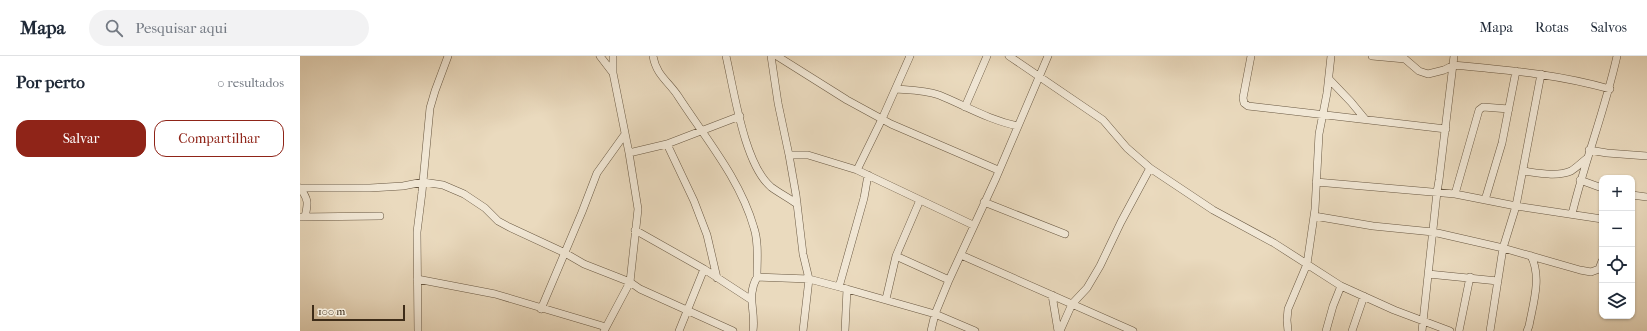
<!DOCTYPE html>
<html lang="pt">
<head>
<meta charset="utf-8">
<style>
  body { margin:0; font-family:"IM FELL French Canon",serif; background:#f2f2f3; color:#1f2937 }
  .controls { position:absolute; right:12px; bottom:12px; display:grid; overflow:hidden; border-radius:8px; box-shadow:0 1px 3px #0004 }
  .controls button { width:36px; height:36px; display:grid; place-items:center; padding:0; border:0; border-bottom:1px solid #e0e1e3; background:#fff; color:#1f2937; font:20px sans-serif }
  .scale { position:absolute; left:12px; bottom:10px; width:93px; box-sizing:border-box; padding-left:4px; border:2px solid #3e2c18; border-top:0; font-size:11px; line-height:14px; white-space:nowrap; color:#3e2c18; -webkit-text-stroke:3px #f1e7d5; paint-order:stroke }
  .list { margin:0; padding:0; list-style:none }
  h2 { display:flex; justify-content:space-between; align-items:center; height:52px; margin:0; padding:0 16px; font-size:17px }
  h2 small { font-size:13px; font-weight:400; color:#747a83 }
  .actions { display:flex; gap:8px; padding:12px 16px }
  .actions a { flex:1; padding:9px 0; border:1px solid #8f2418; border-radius:12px; text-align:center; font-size:14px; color:#8f2418 }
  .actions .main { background:#8f2418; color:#fff }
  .icon { flex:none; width:22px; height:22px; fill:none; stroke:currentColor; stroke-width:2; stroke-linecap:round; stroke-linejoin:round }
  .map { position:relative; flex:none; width:1347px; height:275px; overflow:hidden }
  header { display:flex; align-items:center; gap:24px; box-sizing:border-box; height:56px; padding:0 20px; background:#fff; border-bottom:1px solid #e0e1e3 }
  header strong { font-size:19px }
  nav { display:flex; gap:22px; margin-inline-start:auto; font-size:14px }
  .search { width:280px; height:36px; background:#f2f2f3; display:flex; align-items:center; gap:10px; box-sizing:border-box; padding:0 14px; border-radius:22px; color:#747a83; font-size:15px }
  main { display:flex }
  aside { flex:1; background:#fff }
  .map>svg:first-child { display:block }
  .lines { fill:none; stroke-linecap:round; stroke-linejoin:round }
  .minor-casing { stroke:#695842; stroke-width:8 }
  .minor { stroke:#f1e7d5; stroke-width:7 }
</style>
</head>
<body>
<header>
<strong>Mapa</strong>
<div class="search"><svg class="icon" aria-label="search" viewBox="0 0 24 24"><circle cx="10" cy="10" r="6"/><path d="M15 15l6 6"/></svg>Pesquisar aqui</div>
<nav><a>Mapa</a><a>Rotas</a><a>Salvos</a></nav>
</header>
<main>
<aside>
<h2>Por perto<small>0 resultados</small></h2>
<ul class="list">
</ul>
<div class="actions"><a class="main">Salvar</a><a>Compartilhar</a></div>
</aside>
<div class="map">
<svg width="1347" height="275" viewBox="0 0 1347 275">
  <rect width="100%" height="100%" fill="#eadabe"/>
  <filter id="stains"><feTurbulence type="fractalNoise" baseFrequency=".005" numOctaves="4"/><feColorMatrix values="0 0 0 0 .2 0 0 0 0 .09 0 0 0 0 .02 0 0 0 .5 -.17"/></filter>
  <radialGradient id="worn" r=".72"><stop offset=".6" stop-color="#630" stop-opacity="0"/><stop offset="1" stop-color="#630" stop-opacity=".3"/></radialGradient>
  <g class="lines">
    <defs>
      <path id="minor" d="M 300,0 L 313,17 L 329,97 L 338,153 L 330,226 L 304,275
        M 353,0 C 356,19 369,26 378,40 C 406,83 440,123 454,172 C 459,187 457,205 457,221
        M 426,0 C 434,34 444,108 471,131 C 479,137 489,142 497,148
        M 471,0 L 478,47 L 489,99 L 496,139 L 503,198 L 509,223 L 503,275
        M 477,0 L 547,44 L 591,68 L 698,114
        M 709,0 L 803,64 L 827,92 L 850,112 L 913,154 L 974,187 L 1041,230 L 1094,254 L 1150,275
        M 951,0 L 943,42 L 944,47 L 948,50 L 1146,73
        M 1072,0 L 1105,3 L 1119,15 L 1128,18 L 1144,14 L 1154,9 C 1207,14 1257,18 1310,33
        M 313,17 L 313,0
        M 1029,23 L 1051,46 L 1065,63
        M 596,33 C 610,34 625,34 639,39 C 666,50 689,64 718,70
        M 665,51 L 687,0
        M 367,88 L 394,145 L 407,179 L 417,222
        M 1289,94 L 1307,97 L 1347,100
        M 329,97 L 367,88 L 440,60
        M 489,99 L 508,99 L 557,114 L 673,169
        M 557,114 L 582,63 L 610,0
        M 1223,115 C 1238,117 1257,121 1271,115 C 1276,112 1281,107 1286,103
        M 1280,124 L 1302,132
        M 1016,126 L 1155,138 L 1216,150 L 1302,163
        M 0,132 L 70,132 L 103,130 L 123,126 L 143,129 L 164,138 L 185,152 L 198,165 L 209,171 L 265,197 L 284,208 L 330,226 L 340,233 L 433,275
        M 0,132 C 9,144 8,147 5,161
        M 1155,138 L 1179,54 L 1183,51 L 1209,53
        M 1332,139 L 1347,141
        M 1185,144 L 1202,87 L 1216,15
        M 684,146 L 765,178
        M 1272,158 C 1285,104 1305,54 1317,0
        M 1014,160 L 1073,170 L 1133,176 L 1203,192 L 1280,214 L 1291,216 L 1299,213 L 1302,205
        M 0,161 L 80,160
        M 335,174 L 404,213 L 450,243
        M 661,199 L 833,275
        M 596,200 L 649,224
        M 1128,218 L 1198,225
        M 117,223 L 195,238 L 306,271
        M 539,231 L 564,142 L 568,119
        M 547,233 L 635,258 L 675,275
        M 752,239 L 758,275
        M 586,243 L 596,200 L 620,144
        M 241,253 L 282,156 L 297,117 L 325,78
        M 118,275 L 117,176 L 122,136 L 130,52 L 135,35 L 148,0
        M 379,275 L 404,213
        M 453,275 C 456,254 446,241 457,221 L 509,223 L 547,233 L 545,275
        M 631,275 L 635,258 L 649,224 L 696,122 L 748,0
        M 760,275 L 772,248 L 787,232 L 800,210 L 821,166 L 850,112
        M 988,275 L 987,264 L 988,253 L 1007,208 L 1015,153 L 1019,78 L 1027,37 L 1031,0
        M 1026,275 L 1033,250 L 1041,230
        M 1052,275 L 1064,240
        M 1122,275 L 1137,136 L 1139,124 L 1154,0
        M 1159,275 L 1170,221
        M 1190,275 L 1203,192 L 1216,150 L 1241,18
        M 1227,275 L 1229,270 C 1233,248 1242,221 1231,200"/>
    </defs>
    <use href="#minor" class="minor-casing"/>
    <use href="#minor" class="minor"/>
  </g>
  <rect width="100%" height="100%" filter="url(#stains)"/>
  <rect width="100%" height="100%" fill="url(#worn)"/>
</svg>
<div class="controls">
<button>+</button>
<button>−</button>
<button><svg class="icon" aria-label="locate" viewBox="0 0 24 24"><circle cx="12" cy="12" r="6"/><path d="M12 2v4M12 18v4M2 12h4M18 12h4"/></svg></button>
<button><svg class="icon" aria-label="layers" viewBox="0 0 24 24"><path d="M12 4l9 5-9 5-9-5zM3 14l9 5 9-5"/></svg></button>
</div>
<div class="scale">100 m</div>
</div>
</main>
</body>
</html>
